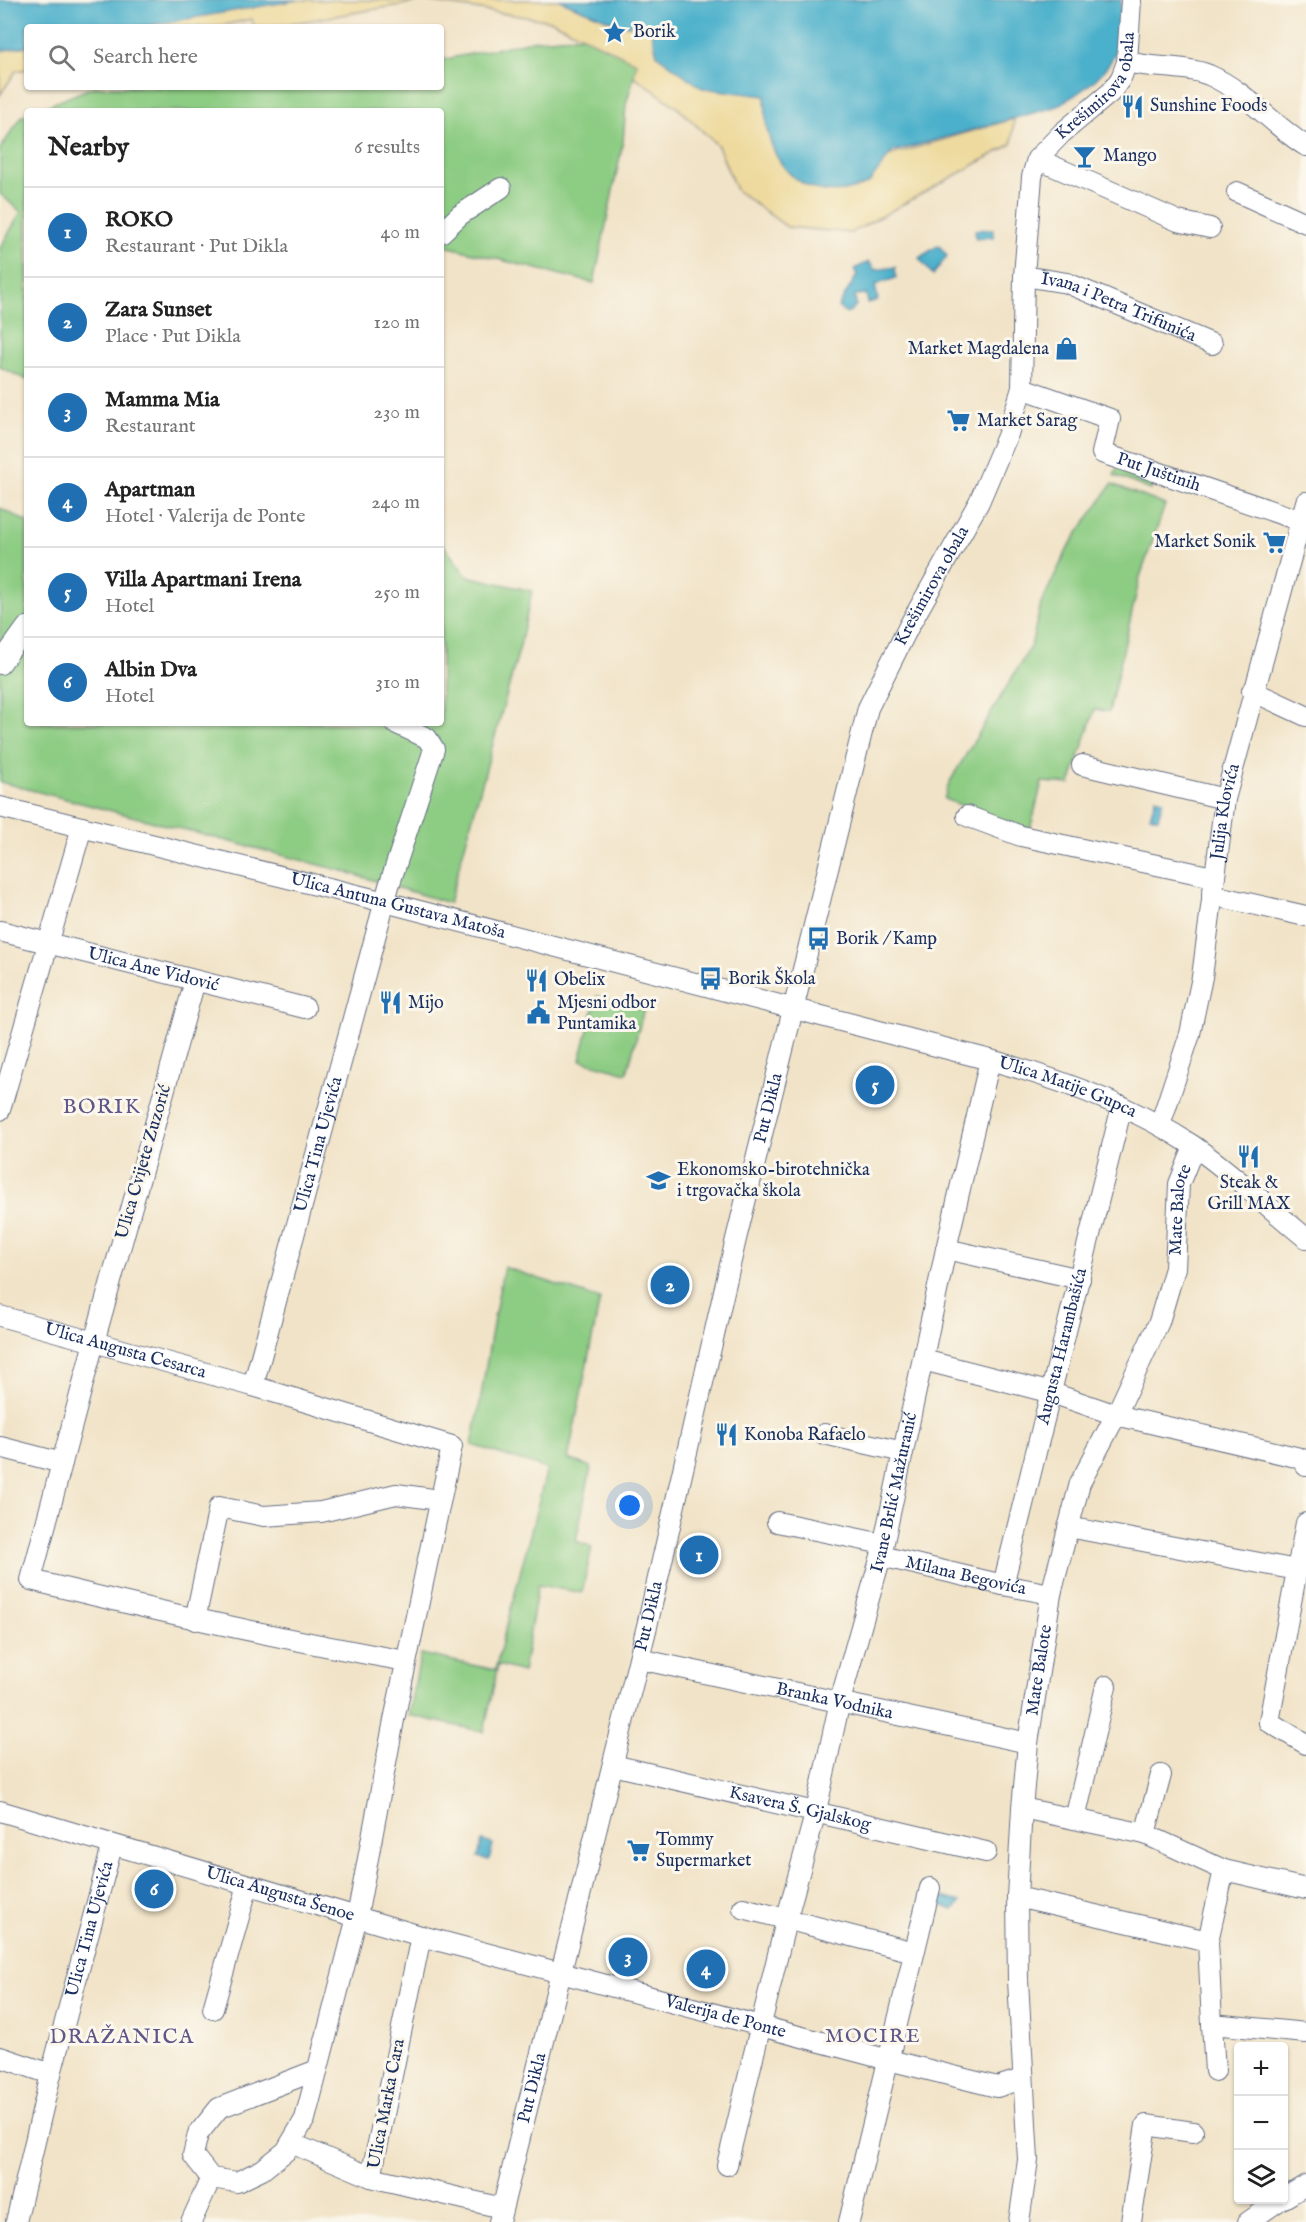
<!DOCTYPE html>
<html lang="en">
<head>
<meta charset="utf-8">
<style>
  body { margin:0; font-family:"IM FELL English",serif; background:#f6f6f6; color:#222 }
  .controls { position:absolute; right:18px; bottom:18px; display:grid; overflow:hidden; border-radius:6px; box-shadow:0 2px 4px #0004 }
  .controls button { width:54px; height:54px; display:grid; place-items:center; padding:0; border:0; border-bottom:2px solid #e0e0e0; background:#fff; color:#222; font:30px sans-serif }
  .you { position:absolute; left:630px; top:1506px; width:21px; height:21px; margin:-15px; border:4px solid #fff; border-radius:50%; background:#1a73e8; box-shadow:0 0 0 9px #1a73e833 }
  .badge { display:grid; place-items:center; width:39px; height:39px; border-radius:50%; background:#1f6fb2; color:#fff; font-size:20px; font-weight:700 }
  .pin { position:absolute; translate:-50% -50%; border:3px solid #fff; box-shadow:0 2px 6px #0006 }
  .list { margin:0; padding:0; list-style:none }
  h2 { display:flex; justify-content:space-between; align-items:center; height:78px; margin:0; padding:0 24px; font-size:26px }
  h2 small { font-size:20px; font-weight:400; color:#767676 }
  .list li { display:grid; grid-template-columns:39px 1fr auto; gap:18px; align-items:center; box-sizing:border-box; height:90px; padding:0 24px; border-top:2px solid #e0e0e0 }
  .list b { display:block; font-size:22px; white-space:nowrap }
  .list p { margin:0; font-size:20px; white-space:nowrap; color:#767676 }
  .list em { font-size:20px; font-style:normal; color:#767676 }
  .icon { flex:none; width:33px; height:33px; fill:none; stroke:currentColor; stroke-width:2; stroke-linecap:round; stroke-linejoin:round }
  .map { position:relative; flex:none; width:1306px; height:2222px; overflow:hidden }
  .search { position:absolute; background:#fff; box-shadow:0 2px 4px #0004; left:24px; top:24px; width:420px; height:66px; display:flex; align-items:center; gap:15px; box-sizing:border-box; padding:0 21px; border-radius:6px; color:#767676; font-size:22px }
  .panel { position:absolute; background:#fff; box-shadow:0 2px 4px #0004; left:24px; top:108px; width:420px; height:618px; border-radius:6px }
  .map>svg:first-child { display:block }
  .green { fill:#8dcc83; stroke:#547e70; stroke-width:1.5 }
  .sand { fill:#eeda9e; stroke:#84847e; stroke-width:1.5 }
  .water { fill:#4cb0cb; stroke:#347094; stroke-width:1.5 }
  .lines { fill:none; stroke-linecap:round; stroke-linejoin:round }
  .minor-casing { stroke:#666e83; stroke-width:22 }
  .minor { stroke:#fff; stroke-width:20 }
  .labels { text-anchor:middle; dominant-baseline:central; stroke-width:6; stroke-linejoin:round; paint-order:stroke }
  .poi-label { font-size:18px; fill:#1b2f5e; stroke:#fbf7ec; text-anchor:start }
  .street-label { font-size:18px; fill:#1b2f5e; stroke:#fbf7ec }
  .neighbourhood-label { font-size:20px; letter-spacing:1.5px; fill:#5f5687; stroke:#fbf7ec }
  .quarter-label { font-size:21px; letter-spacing:1.5px; fill:#5f5687; stroke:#fbf7ec }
</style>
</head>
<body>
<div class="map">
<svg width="1306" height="2222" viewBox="0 0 1306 2222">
  <rect width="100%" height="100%" fill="#fbf7ec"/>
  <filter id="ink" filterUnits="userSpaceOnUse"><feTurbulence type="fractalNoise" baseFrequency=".0167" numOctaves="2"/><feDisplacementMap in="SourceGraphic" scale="12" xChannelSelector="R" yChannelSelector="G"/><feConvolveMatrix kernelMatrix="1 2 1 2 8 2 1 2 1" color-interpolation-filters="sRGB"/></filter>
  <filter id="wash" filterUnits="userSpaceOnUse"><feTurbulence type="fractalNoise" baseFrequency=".008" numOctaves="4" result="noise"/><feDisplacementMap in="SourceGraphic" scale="24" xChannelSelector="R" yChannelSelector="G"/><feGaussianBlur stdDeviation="1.35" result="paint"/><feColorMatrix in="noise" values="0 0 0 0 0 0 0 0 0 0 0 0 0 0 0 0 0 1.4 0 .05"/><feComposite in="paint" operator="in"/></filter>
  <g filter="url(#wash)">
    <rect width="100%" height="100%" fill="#f1e3c7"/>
    <path class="green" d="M 585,36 L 638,63 L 626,104 L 623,142 L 594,283 L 441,245 L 441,111 L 35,111 L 93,87 L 441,87 L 441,60 L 536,40 Z
      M 27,114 L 27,380 L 0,367 L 0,248 L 21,212 L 0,194 L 0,149 L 22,116 Z
      M 1119,464 L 1155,479 L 1151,490 L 1114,475 Z
      M 1112,484 L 1165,505 L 1140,577 L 1109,712 L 1095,709 L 1070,784 L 1042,782 L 1030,830 L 944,799 L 949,783 L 1031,646 L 1041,604 L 1069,546 Z
      M 0,508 L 27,522 L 27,723 L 441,723 L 441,542 L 467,576 L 532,591 L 520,646 L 449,903 L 339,870 L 0,782 Z
      M 597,996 L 644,1009 L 627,1073 L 580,1060 Z
      M 504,1267 L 600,1299 L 568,1459 L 591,1467 L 576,1541 L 592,1547 L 582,1593 L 538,1585 L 523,1672 L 498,1665 L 484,1732 L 408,1715 L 421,1654 L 495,1670 L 547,1469 L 472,1445 C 484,1386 491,1326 504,1267 Z"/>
    <path class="sand" d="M 298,0 L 559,0 L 616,23 L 652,29 L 765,96 L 767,129 L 888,156 L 1014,119 L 1012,144 L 851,233 L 787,227 L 736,190 L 718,146 L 678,108 L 634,76 L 637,63 L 552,21 L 423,1 L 270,27 L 254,27 L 252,19 L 214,27 L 139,27 Z
      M 27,46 L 27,69 L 16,71 L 0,95 L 0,51 Z"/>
    <path class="water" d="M 0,0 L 298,0 L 139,27 L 27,27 L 27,46 L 0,51 Z
      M 559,0 L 1121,0 C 1119,18 1122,39 1114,55 C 1103,79 1076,95 1055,107 L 892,152 L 869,183 C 819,206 778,180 767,129 C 765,119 766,107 765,96 L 702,88 L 657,55 L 651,29 L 616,23 Z
      M 993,229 L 994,237 L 976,238 L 975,230 Z
      M 939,245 L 947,256 L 933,275 L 919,258 Z
      M 869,262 L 875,270 L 895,267 L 896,278 L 875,285 L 878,300 L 868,303 L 866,294 L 855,295 L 856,306 L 847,314 L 838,307 L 857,275 L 854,269 Z
      M 1156,798 L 1163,800 L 1158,818 L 1150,816 Z
      M 482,1841 L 493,1844 L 489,1860 L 478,1857 Z
      M 939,1896 L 960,1902 L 954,1910 L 937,1904 Z"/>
  </g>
  <g filter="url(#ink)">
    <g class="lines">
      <defs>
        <g id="minor">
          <path d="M 1127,62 C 1154,69 1184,65 1209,75 C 1246,91 1272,125 1306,146"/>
          <path d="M 1037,159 L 1178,221 L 1210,228"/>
          <path d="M 1237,192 L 1306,223"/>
          <path d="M 441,233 L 460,215 L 501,188"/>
          <path id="s1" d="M 1024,276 L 1067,283 L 1212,344"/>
          <path id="s2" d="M 1022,388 L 1110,419 L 1102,453 L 1301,521"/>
          <path d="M 0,664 L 27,627"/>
          <path d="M 1252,691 L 1306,716"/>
          <path d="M 1082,765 L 1225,799"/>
          <path id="s3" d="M 0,807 L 385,902 L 990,1060 C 1060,1079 1131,1105 1192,1145 C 1232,1172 1269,1208 1306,1238"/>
          <path d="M 967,816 L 1021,836 L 1213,877"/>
          <path d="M 1212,895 L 1306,916"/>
          <path id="s4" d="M 0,931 L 305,1008"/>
          <path d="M 195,981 L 94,1342 L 31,1580 C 156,1611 280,1639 406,1661"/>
          <path d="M 0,1110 L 82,827"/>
          <path id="s5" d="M 1160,1125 L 1190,1034 L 1202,977 L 1225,799 L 1306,502"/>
          <path d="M 946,1249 L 1080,1279"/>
          <path id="s6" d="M 0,1316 L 253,1386 L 452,1446 L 394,1720 L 357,1917 L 305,2119 L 286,2151 L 262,2170 L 237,2182 L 211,2178 L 193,2155 L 198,2134 L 219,2108 L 317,2070"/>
          <path d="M 923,1360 L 1052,1393 L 1116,1415 L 1300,1458 L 1306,1466"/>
          <path id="s7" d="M 253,1386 L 389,886 L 434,749 L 427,738 L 395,723"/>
          <path d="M 824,1434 L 903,1452"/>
          <path d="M 0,1447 L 62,1463"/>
          <path d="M 777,1522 L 883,1544"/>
          <path d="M 1068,1527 L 1297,1570 L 1306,1523"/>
          <path id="s8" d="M 881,1556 L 1003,1585 L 1051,1594"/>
          <path d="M 1297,1570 L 1269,1722 L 1306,1744"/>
          <path id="s9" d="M 1003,1585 L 1122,1106"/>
          <path d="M 195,1620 L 219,1507 L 264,1516 L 321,1512 L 396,1494 L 440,1500"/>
          <path id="s10" d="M 639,1659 L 1028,1743"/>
          <path id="s11" d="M 613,1765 L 986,1852"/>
          <path d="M 1022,1808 L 1145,1834 L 1161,1775"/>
          <path id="s12" d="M 0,1811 L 421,1936 L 889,2060 L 997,2087 L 1022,2079"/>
          <path d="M 1075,1819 L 1106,1686"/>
          <path d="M 1145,1834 L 1224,1870"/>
          <path d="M 1017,1897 L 1208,1941 L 1212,2024 L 1306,2033"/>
          <path d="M 743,1908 L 914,1952"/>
          <path d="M 421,1936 L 371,2177 L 502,2208"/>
          <path d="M 1208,1941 L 1224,1870 L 1306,1889"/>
          <path d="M 213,2009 L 248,1885"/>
          <path d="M 1212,2024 L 1215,2071"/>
          <path d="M 0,2057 L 51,2074"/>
          <path d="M 291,2143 L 371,2177"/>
          <path id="s13" d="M 727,2165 L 786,1921 L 816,1811 L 840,1701 L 881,1556 L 946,1249 L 990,1060"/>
          <path d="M 1284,2198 L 1306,2185"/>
          <path id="s14" d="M 16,2222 L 51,2074 L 112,1846"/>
          <path d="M 191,2222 L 211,2178"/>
          <path id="s15" d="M 499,2222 L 647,1626 L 736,1239 L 868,708 L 909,626 L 979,502 L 1008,434 L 1022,388 L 1024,276 L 1032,177 L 1037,159 L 1062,133 L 1111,92 L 1121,78 L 1127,62 L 1131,0"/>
          <path d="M 849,2222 L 930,1888"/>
          <path id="s16" d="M 1019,2222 L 1028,2160 L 1018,1980 L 1017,1897 L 1022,1808 L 1028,1743 L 1051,1594 L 1080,1483 L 1116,1415 L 1159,1322 L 1175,1268 L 1179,1184 L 1194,1147"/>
          <path d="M 1131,2222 L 1146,2125 L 1193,2132"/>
          <path d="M 1248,2222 L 1280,2200"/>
        </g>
      </defs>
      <use href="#minor" class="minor-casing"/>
      <use href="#minor" class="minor"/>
    </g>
  </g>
  <defs>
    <symbol id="sight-bare" viewBox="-9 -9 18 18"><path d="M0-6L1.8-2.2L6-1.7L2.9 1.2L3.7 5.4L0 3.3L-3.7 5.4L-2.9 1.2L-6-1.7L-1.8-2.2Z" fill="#1f6fb2" stroke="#fbf7ec" stroke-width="2.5" paint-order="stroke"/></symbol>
    <symbol id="restaurant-bare" viewBox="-9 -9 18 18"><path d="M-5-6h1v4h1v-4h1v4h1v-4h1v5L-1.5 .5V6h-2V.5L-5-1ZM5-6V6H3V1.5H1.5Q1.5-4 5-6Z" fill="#1f6fb2" stroke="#fbf7ec" stroke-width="2.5" paint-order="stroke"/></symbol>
    <symbol id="bar-bare" viewBox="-9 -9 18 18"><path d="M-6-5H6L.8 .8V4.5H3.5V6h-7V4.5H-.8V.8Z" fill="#1f6fb2" stroke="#fbf7ec" stroke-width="2.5" paint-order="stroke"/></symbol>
    <symbol id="shop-bare" viewBox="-9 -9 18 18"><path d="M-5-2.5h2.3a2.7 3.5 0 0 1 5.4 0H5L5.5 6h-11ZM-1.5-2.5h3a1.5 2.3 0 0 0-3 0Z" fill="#1f6fb2" stroke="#fbf7ec" stroke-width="2.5" paint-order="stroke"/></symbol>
    <symbol id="supermarket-bare" viewBox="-9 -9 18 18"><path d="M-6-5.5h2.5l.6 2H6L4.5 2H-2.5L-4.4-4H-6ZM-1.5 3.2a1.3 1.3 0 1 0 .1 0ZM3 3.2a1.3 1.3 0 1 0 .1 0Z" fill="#1f6fb2" stroke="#fbf7ec" stroke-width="2.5" paint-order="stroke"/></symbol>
    <symbol id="bus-bare" viewBox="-9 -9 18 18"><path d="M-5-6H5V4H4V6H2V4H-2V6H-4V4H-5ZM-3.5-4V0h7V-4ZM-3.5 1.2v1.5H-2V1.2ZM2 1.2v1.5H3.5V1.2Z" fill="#1f6fb2" stroke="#fbf7ec" stroke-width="2.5" paint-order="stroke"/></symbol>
    <symbol id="civic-bare" viewBox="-9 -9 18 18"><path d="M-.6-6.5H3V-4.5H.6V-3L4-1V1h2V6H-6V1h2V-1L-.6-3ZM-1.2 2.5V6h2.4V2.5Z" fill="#1f6fb2" stroke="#fbf7ec" stroke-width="2.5" paint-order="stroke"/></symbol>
    <symbol id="school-bare" viewBox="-9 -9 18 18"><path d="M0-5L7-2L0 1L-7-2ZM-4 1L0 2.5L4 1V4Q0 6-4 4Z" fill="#1f6fb2" stroke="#fbf7ec" stroke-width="2.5" paint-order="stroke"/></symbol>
  </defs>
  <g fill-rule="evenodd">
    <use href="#sight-bare" x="598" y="16" width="33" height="33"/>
    <use href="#restaurant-bare" x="1116" y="90" width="33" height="33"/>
    <use href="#bar-bare" x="1068" y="140" width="33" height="33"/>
    <use href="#shop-bare" x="1050" y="332" width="33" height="33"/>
    <use href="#supermarket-bare" x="942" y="404" width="33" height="33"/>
    <use href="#supermarket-bare" x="1258" y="526" width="33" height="33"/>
    <use href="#bus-bare" x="802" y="922" width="33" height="33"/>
    <use href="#bus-bare" x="694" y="962" width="33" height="33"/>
    <use href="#restaurant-bare" x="520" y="964" width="33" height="33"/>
    <use href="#restaurant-bare" x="374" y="986" width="33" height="33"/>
    <use href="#civic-bare" x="522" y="996" width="33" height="33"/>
    <use href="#restaurant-bare" x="1232" y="1140" width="33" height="33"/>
    <use href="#school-bare" x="642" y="1164" width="33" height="33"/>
    <use href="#restaurant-bare" x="710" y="1418" width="33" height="33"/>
    <use href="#supermarket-bare" x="622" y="1834" width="33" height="33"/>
  </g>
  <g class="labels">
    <g class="poi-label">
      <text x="633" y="32">Borik</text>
      <text x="1150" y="106">Sunshine Foods</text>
      <text x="1103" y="156">Mango</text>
      <text x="1049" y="349" text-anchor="end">Market Magdalena</text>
      <text x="977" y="421">Market Sarag</text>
      <text x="1256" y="542" text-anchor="end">Market Sonik</text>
      <text x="836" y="939">Borik / Kamp</text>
      <text x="728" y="979">Borik Škola</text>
      <text x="554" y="980">Obelix</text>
      <text x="408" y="1003">Mijo</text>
      <text x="557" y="1003">Mjesni odbor<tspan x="557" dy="21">Puntamika</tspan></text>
      <text x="677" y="1170">Ekonomsko-birotehnička<tspan x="677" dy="21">i trgovačka škola</tspan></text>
      <text x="1249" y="1183" text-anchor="middle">Steak &amp;<tspan x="1249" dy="21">Grill MAX</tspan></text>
      <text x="744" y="1435">Konoba Rafaelo</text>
      <text x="656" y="1840">Tommy<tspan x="656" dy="21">Supermarket</tspan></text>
    </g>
    <g class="street-label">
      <text stroke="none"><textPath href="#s15" startOffset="2242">Krešimirova obala</textPath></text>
      <text stroke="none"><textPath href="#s1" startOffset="100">Ivana i Petra Trifunića</textPath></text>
      <text stroke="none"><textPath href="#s2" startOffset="188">Put Juštinih</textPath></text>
      <text stroke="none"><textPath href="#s15" startOffset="1696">Krešimirova obala</textPath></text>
      <text stroke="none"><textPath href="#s5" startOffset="321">Julija Klovića</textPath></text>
      <text stroke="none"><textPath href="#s3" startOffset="410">Ulica Antuna Gustava Matoša</textPath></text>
      <text stroke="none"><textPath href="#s4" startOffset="158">Ulica Ane Vidović</textPath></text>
      <text stroke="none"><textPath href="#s3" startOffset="1104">Ulica Matije Gupca</textPath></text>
      <text stroke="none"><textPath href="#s15" startOffset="1146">Put Dikla</textPath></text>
      <text stroke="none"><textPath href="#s7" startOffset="250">Ulica Tina Ujevića</textPath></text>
      <text transform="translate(144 1162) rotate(-74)">Ulica Cvijete Zuzorić</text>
      <text stroke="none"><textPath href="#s16" startOffset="1040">Mate Balote</textPath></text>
      <text stroke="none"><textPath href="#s9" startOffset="246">Augusta Harambašića</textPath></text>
      <text stroke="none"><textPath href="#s6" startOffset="130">Ulica Augusta Cesarca</textPath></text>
      <text stroke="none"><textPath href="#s13" startOffset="693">Ivane Brlić Mažuranić</textPath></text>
      <text stroke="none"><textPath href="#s8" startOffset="87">Milana Begovića</textPath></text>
      <text stroke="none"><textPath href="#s15" startOffset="624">Put Dikla</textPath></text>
      <text stroke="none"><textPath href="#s16" startOffset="554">Mate Balote</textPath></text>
      <text stroke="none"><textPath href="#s10" startOffset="200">Branka Vodnika</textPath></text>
      <text stroke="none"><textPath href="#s11" startOffset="192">Ksavera Š. Gjalskog</textPath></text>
      <text stroke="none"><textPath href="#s12" startOffset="292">Ulica Augusta Šenoe</textPath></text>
      <text stroke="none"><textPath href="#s14" startOffset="302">Ulica Tina Ujevića</textPath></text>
      <text stroke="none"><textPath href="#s12" startOffset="754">Valerija de Ponte</textPath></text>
      <text stroke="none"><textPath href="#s15" startOffset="138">Put Dikla</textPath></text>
      <text transform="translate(387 2104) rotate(-79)">Ulica Marka Cara</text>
    </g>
    <g class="neighbourhood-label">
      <text x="873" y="2036">MOCIRE</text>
    </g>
    <g class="quarter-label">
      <text x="102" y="1107">BORIK</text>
      <text x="122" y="2037">DRAŽANICA</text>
    </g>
  </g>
</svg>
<div class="controls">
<button>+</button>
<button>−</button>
<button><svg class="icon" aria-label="layers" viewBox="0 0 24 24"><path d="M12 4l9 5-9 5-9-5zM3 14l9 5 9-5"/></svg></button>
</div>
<div class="you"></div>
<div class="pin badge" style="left:699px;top:1555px">1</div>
<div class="pin badge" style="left:670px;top:1285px">2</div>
<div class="pin badge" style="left:628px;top:1957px">3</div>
<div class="pin badge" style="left:706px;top:1969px">4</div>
<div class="pin badge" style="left:875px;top:1085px">5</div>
<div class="pin badge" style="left:154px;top:1889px">6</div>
<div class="search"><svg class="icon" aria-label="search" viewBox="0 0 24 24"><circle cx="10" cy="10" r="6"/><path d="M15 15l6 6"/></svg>Search here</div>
<section class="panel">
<h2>Nearby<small>6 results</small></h2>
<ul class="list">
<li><span class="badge">1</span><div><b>ROKO</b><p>Restaurant · Put Dikla</p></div><em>40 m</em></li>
<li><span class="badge">2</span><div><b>Zara Sunset</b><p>Place · Put Dikla</p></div><em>120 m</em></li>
<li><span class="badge">3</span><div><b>Mamma Mia</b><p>Restaurant</p></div><em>230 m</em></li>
<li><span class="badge">4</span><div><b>Apartman</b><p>Hotel · Valerija de Ponte</p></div><em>240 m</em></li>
<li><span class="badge">5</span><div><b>Villa Apartmani Irena</b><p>Hotel</p></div><em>250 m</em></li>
<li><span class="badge">6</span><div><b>Albin Dva</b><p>Hotel</p></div><em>310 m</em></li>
</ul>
</section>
</div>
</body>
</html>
